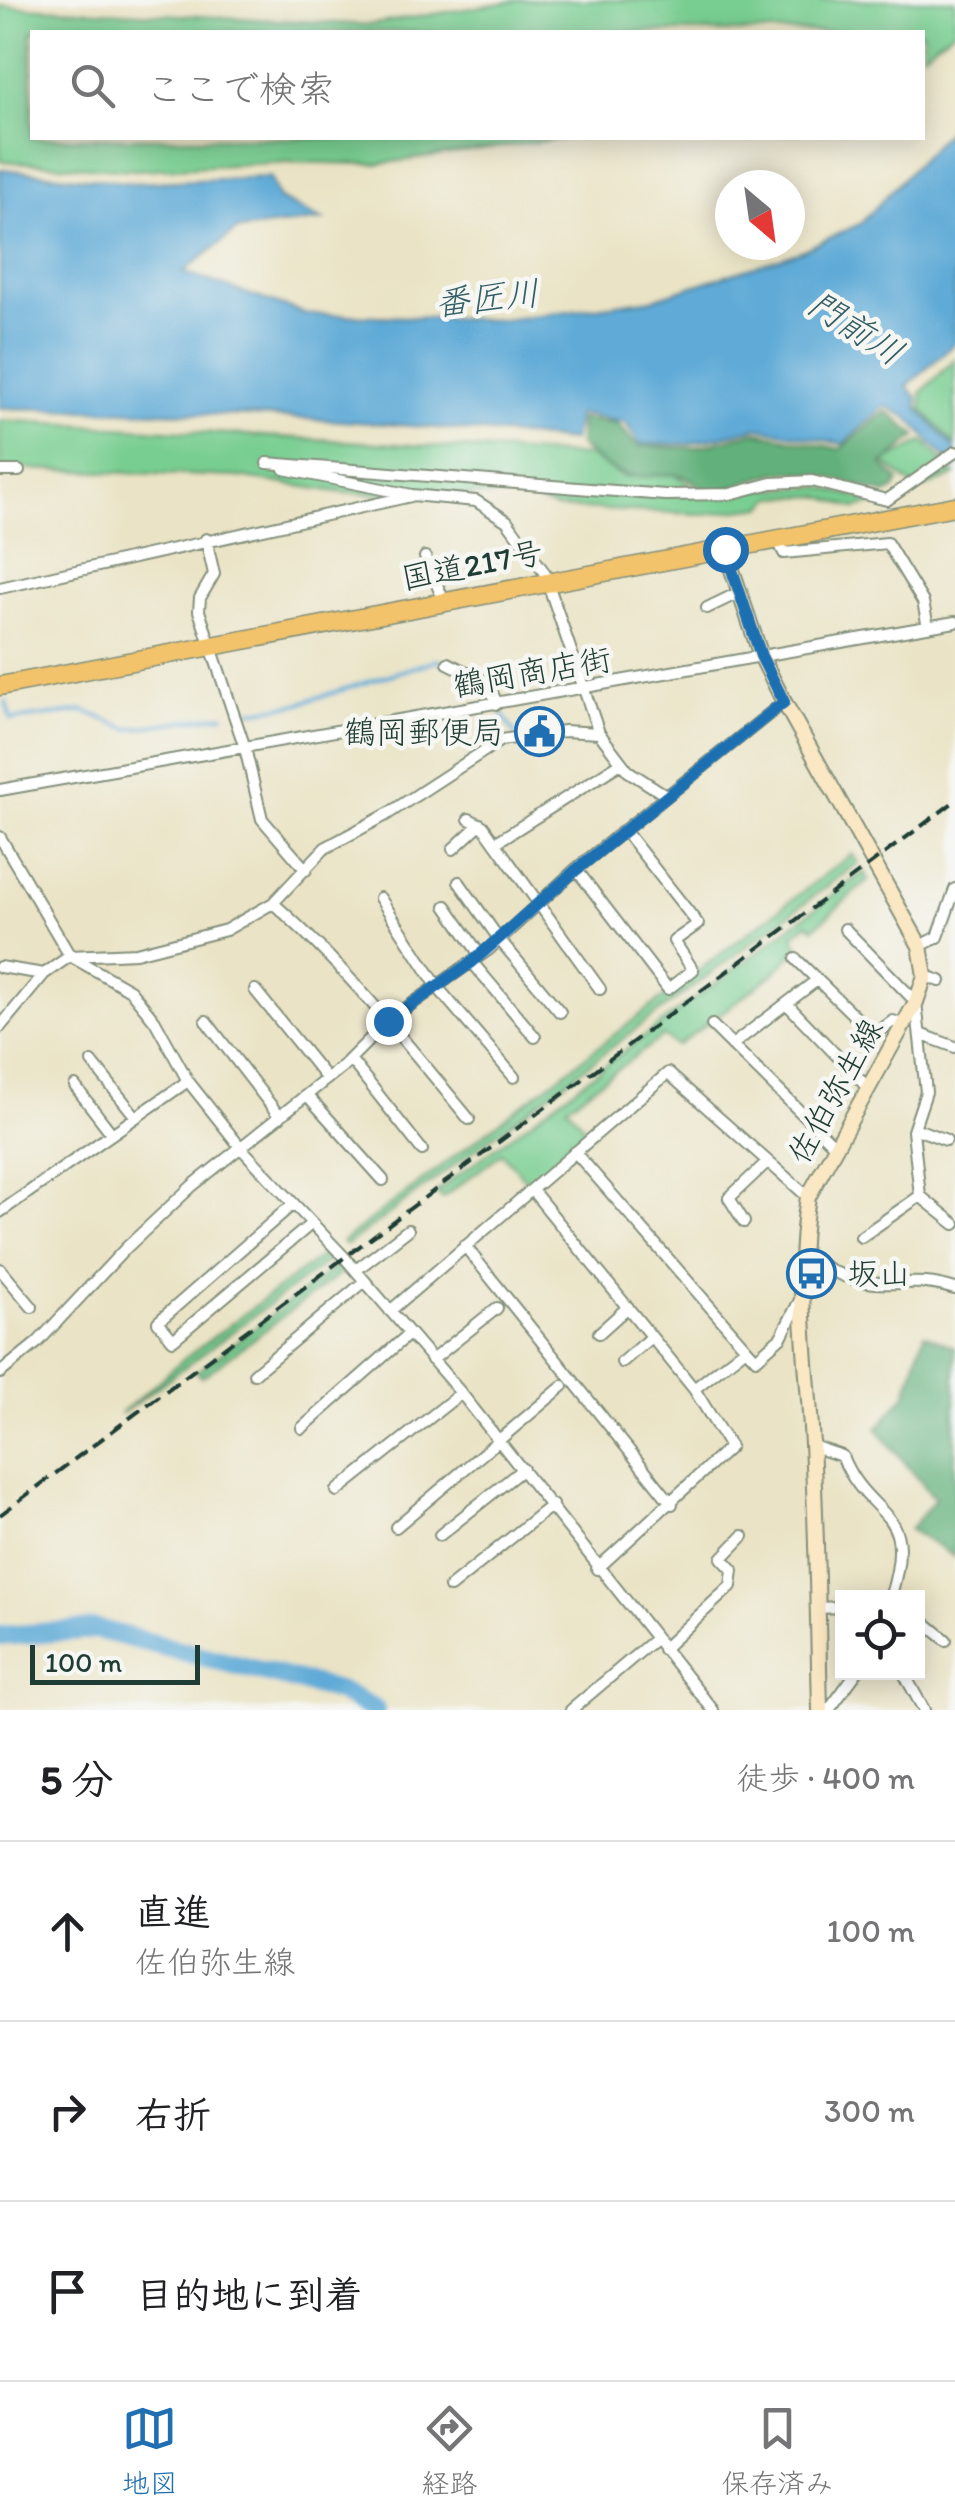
<!DOCTYPE html>
<html lang="ja">
<head>
<meta charset="utf-8">
<style>
  body { margin:0; font-family:Itim,"Klee One",sans-serif; background:#f6f6f6; color:#202124 }
  .controls { position:absolute; right:30px; bottom:30px; display:grid; overflow:hidden; border-radius:0px; box-shadow:0 5px 25px #0003 }
  .controls button { width:90px; height:90px; display:grid; place-items:center; padding:0; border:0; border-bottom:2px solid #e0e0e0; background:#fff; color:#202124; font:50px sans-serif }
  .compass { position:absolute; left:715px; top:170px; width:90px; height:90px; border-radius:50%; background:#fff; box-shadow:0 5px 25px #0003; rotate:151deg }
  .scale { position:absolute; left:30px; bottom:25px; width:170px; box-sizing:border-box; padding-left:10px; border:5px solid #1f3d34; border-top:0; font-size:28px; line-height:35px; white-space:nowrap; color:#1f3d34; -webkit-text-stroke:8px #f6f6f2; paint-order:stroke }
  .stop { position:absolute; width:30px; height:30px; margin:-22px; border:8px solid #1f6fb2; border-radius:50%; background:#fff }
  .stop.end { background:#1f6fb2; border-color:#fff; box-shadow:0 2px 10px #0008 }
  .list { margin:0; padding:0; list-style:none }
  h2 { display:flex; justify-content:space-between; align-items:center; height:130px; margin:0; padding:0 40px; font-size:42px }
  h2 small { font-size:32px; font-weight:400; color:#757577 }
  .list li { display:grid; grid-template-columns:65px 1fr auto; gap:30px; align-items:center; box-sizing:border-box; height:180px; padding:0 40px; border-top:2px solid #e0e0e0 }
  .list b { display:block; font-size:38px; white-space:nowrap }
  .list p { margin:0; font-size:32px; white-space:nowrap; color:#757577 }
  .list em { font-size:32px; font-style:normal; color:#757577 }
  .icon { flex:none; width:55px; height:55px; fill:none; stroke:currentColor; stroke-width:2; stroke-linecap:round; stroke-linejoin:round }
  .map { position:relative; flex:none; width:955px; height:1710px; overflow:hidden }
  .search { position:absolute; background:#fff; box-shadow:0 5px 25px #0003; left:30px; right:30px; top:30px; height:110px; display:flex; align-items:center; gap:25px; box-sizing:border-box; padding:0 35px; border-radius:0px; color:#757577; font-size:38px }
  .sheet { height:670px; background:#fff }
  nav { display:flex; justify-content:space-around; align-items:center; box-sizing:border-box; height:140px; border-top:2px solid #e0e0e0; background:#fff; font-size:28px; color:#757577 }
  nav a { display:grid; justify-items:center; gap:5px }
  nav .on { color:#1f6fb2 }
  .map>svg:first-child { display:block }
  .green { fill:#78ce91; stroke:#4c8662; stroke-width:2.5 }
  .forest { fill:#62b17b; stroke:#407758; stroke-width:2.5 }
  .water { fill:#5eaad7; stroke:#3e7486; stroke-width:2.5 }
  .lines { fill:none; stroke-linecap:round; stroke-linejoin:round }
  .stream { stroke:#5eaad7; stroke-width:4 }
  .river { stroke:#5eaad7; stroke-width:20 }
  .minor-casing { stroke:#84907c; stroke-width:14 }
  .secondary-casing { stroke:#84907c; stroke-width:18 }
  .trunk-casing { stroke:#84907c; stroke-width:21 }
  .minor { stroke:#fff; stroke-width:10 }
  .secondary { stroke:#fae7c3; stroke-width:14 }
  .trunk { stroke:#f2c36a; stroke-width:18 }
  .rail { stroke:#1f3d34; stroke-width:4; stroke-dasharray:15 8; stroke-linecap:butt }
  .route { stroke:#1f6fb2; stroke-width:12 }
  .labels { text-anchor:middle; dominant-baseline:central; stroke-width:9; stroke-linejoin:round; paint-order:stroke }
  .street-label { font-size:32px; fill:#1f3d34; stroke:#f6f6f2 }
  .poi-label { font-size:32px; fill:#1f3d34; stroke:#f6f6f2; text-anchor:end }
  .water-label { font-size:35px; font-style:italic; fill:#325e65; stroke:#f6f6f2 }
</style>
</head>
<body>
<div class="map">
<svg width="955" height="1710" viewBox="0 0 955 1710">
  <rect width="100%" height="100%" fill="#f6f6f2"/>
  <filter id="ink" filterUnits="userSpaceOnUse"><feTurbulence type="fractalNoise" baseFrequency=".01" numOctaves="2"/><feDisplacementMap in="SourceGraphic" scale="20" xChannelSelector="R" yChannelSelector="G"/><feConvolveMatrix kernelMatrix="1 2 1 2 8 2 1 2 1" color-interpolation-filters="sRGB"/></filter>
  <filter id="wash" filterUnits="userSpaceOnUse"><feTurbulence type="fractalNoise" baseFrequency=".0048" numOctaves="4" result="noise"/><feDisplacementMap in="SourceGraphic" scale="40" xChannelSelector="R" yChannelSelector="G"/><feGaussianBlur stdDeviation="2.25" result="paint"/><feColorMatrix in="noise" values="0 0 0 0 0 0 0 0 0 0 0 0 0 0 0 0 0 1.4 0 .05"/><feComposite in="paint" operator="in"/></filter>
  <g filter="url(#wash)">
    <rect width="100%" height="100%" fill="#eae3c5"/>
    <path class="green" d="M 519,0 L 955,0 L 955,29 L 923,53 L 922,32 L 32,32 L 32,138 L 567,138 L 377,164 L 285,162 L 136,170 L 0,161 L 0,6 L 369,25 Z
      M 955,359 L 955,445 L 922,409 L 921,393 Z
      M 0,420 L 589,456 L 622,477 L 675,474 L 699,491 L 820,487 L 878,503 L 855,508 L 819,496 L 773,497 L 763,507 L 704,514 L 556,508 L 523,496 L 345,493 L 239,477 L 0,468 Z
      M 924,441 L 955,475 L 918,490 L 884,462 Z
      M 852,854 L 858,863 L 347,1245 L 342,1242 Z
      M 864,872 L 868,880 L 814,928 L 808,923 L 793,935 L 799,947 L 772,975 L 677,1046 L 663,1036 L 567,1106 L 590,1134 L 531,1186 L 502,1153 L 442,1198 L 436,1192 Z
      M 328,1251 L 333,1257 L 121,1414 L 183,1360 Z
      M 341,1263 L 346,1269 L 202,1377 L 197,1372 Z"/>
    <path class="forest" d="M 886,411 L 917,436 L 882,464 L 899,481 L 895,489 L 885,494 C 855,486 822,473 791,472 C 761,472 736,491 707,492 C 672,459 662,483 626,475 C 609,472 592,456 579,445 L 580,419 L 618,424 L 637,446 L 694,448 L 755,432 L 841,449 Z
      M 924,1334 L 955,1347 L 955,1557 L 910,1530 L 935,1499 L 877,1429 L 906,1394 Z"/>
    <path class="water" d="M 955,123 L 955,343 L 907,386 L 917,398 L 918,408 L 955,449 L 955,468 L 907,417 L 885,406 L 843,444 L 757,428 L 690,444 L 639,444 L 626,423 L 578,414 L 573,441 C 383,420 192,411 0,408 L 0,169 L 133,183 L 270,177 L 279,199 L 323,220 L 237,230 L 183,272 L 307,314 L 504,320 L 653,299 L 801,251 L 860,224 Z"/>
    <g class="lines">
      <path class="stream" d="M 6,702 L 11,720 L 84,711 L 129,729 L 224,715
        M 243,712 L 294,705 L 437,660 L 445,664
        M 502,714 L 515,734"/>
      <path class="river" d="M 0,1636 L 96,1629 L 338,1691 L 375,1710"/>
    </g>
  </g>
  <g filter="url(#ink)">
    <g class="lines">
      <defs>
        <path id="minor" d="M 267,463 L 665,495 L 730,494 L 772,483 L 812,481 L 887,500 L 955,452
          M 284,469 L 412,495 L 476,501 L 507,521 L 544,572 L 599,733 L 628,771 L 667,796
          M 0,471 L 19,471
          M 206,539 L 214,574 L 200,598 L 199,611 L 245,748 L 262,819 L 306,870
          M 777,539 L 784,553 L 887,543 L 923,602 L 928,627
          M 425,557 L 444,601
          M 0,588 L 411,496
          M 707,608 L 740,592
          M 448,663 L 488,683 L 497,704
          M 0,790 L 955,622
          M 469,819 L 483,826 L 600,989
          M 0,837 L 70,956 L 130,990 L 155,1021 L 188,1081 L 241,1148 L 345,1258 L 461,1393 L 713,1710
          M 495,843 L 621,763
          M 453,849 L 480,824
          M 576,869 L 668,989 L 693,970 L 674,941 L 698,924 L 624,830
          M 459,882 L 499,939 L 560,1012
          M 380,898 L 439,989 L 514,1077
          M 273,903 L 325,848 L 386,815 L 501,740 L 564,731 L 599,733
          M 446,906 L 480,955
          M 845,929 L 916,1002 L 926,1092 L 913,1131 L 920,1196 L 955,1224
          M 920,946 L 938,937 L 955,889
          M 796,959 L 874,1035 L 893,1021 L 904,1025
          M 472,962 L 535,1037
          M 0,967 L 44,974
          M 925,976 L 940,981
          M 255,990 L 327,1079
          M 787,1004 L 868,1088
          M 206,1021 L 280,1117
          M 712,1025 L 835,1146
          M 0,1027 L 44,974 L 70,956 L 136,953 L 226,930 L 273,903 C 346,967 407,1044 469,1119
          M 920,1034 L 955,1047
          M 732,1045 L 817,980
          M 350,1059 L 422,1150
          M 92,1062 L 136,1117
          M 75,1086 L 112,1134
          M 307,1095 L 383,1180
          M 914,1128 L 946,1140
          M 575,1152 L 746,1348
          M 532,1190 L 694,1389
          M 293,1204 L 158,1322 L 173,1340 L 311,1224
          M 0,1212 L 188,1081
          M 744,1222 L 729,1198 L 766,1163
          M 861,1237 L 920,1196
          M 465,1246 L 672,1504
          M 803,1254 C 822,1265 839,1277 861,1281 C 896,1288 916,1276 955,1289
          M 0,1269 L 32,1307
          M 356,1270 L 408,1230
          M 390,1311 L 668,1073 L 808,1197
          M 599,1333 L 628,1307
          M 432,1360 L 497,1308
          M 622,1362 L 651,1337
          M 0,1373 L 38,1342 L 126,1248 L 192,1186 L 343,1066 L 388,1021 L 488,950 L 576,869 L 784,702
          M 254,1374 L 365,1281
          M 302,1428 L 409,1334
          M 812,1446 L 842,1456 C 869,1523 920,1504 890,1598
          M 337,1491 L 461,1393
          M 396,1527 L 563,1386
          M 440,1535 L 523,1469
          M 597,1569 L 730,1447 L 694,1389 L 746,1348 L 756,1359 L 781,1337 L 802,1296
          M 450,1587 L 552,1505
          M 817,1608 L 842,1607
          M 918,1617 L 946,1640
          M 663,1649 L 731,1586 L 733,1570 L 722,1558 L 743,1536
          M 903,1672 L 924,1710
          M 571,1710 L 655,1639
          M 829,1710 L 857,1672"/>
        <path id="secondary" d="M 725,549 L 761,656 L 784,702 L 920,946 L 925,976 L 916,1002 L 808,1197 C 793,1285 810,1377 813,1465 C 817,1546 818,1628 820,1710"/>
        <path id="trunk" d="M 0,686 L 955,506"/>
      </defs>
      <use href="#minor" class="minor-casing"/>
      <use href="#secondary" class="secondary-casing"/>
      <use href="#trunk" class="trunk-casing"/>
      <use href="#minor" class="minor"/>
      <use href="#secondary" class="secondary"/>
      <use href="#trunk" class="trunk"/>
      <path class="rail" d="M 0,1515 L 955,801"/>
    </g>
  </g>
  <g class="lines" filter="url(#ink)">
    <path class="route" d="M 388,1021 L 472,962 L 576,870 L 784,702 L 761,656 L 725,549"/>
  </g>
  <defs>
    <symbol id="civic-ring" viewBox="-11 -11 22 22"><circle r="9.5" fill="#f6f6f2" stroke="#1f6fb2" stroke-width="1.5"/><path d="M-.6-6.5H3V-4.5H.6V-3L4-1V1h2V6H-6V1h2V-1L-.6-3ZM-1.2 2.5V6h2.4V2.5Z" fill="#1f6fb2"/></symbol>
    <symbol id="bus-ring" viewBox="-11 -11 22 22"><circle r="9.5" fill="#f6f6f2" stroke="#1f6fb2" stroke-width="1.5"/><path d="M-5-6H5V4H4V6H2V4H-2V6H-4V4H-5ZM-3.5-4V0h7V-4ZM-3.5 1.2v1.5H-2V1.2ZM2 1.2v1.5H3.5V1.2Z" fill="#1f6fb2"/></symbol>
  </defs>
  <g fill-rule="evenodd">
    <use href="#civic-ring" x="512" y="704" width="55" height="55"/>
    <use href="#bus-ring" x="784" y="1246" width="55" height="55"/>
  </g>
  <g class="labels">
    <g class="street-label">
      <text transform="translate(472 565) rotate(-11)">国道217号</text>
      <text transform="translate(532 672) rotate(-10)">鶴岡商店街</text>
      <text transform="translate(835 1091) rotate(-61)">佐伯弥生線</text>
    </g>
    <g class="poi-label">
      <text x="504" y="732">鶴岡郵便局</text>
      <text x="847" y="1273" text-anchor="start">坂山</text>
    </g>
    <g class="water-label">
      <text transform="translate(487 298) rotate(-6)">番匠川</text>
      <text transform="translate(856 328) rotate(33)">門前川</text>
    </g>
  </g>
</svg>
<div class="controls">
<button><svg class="icon" aria-label="locate" viewBox="0 0 24 24"><circle cx="12" cy="12" r="6"/><path d="M12 2v4M12 18v4M2 12h4M18 12h4"/></svg></button>
</div>
<svg class="compass" viewBox="-18 -18 36 36"><path d="M0-13l5 13h-10z" fill="#e53935"/><path d="M0 13l5-13h-10z" fill="#757577"/></svg>
<div class="scale">100 m</div>
<div class="stop" style="left:725px;top:549px"></div>
<div class="stop end" style="left:388px;top:1021px"></div>
<div class="search"><svg class="icon" aria-label="search" viewBox="0 0 24 24"><circle cx="10" cy="10" r="6"/><path d="M15 15l6 6"/></svg>ここで検索</div>
</div>
<section class="sheet">
<h2>5 分<small>徒歩 · 400 m</small></h2>
<ul class="list">
<li><svg class="icon" aria-label="ahead" viewBox="0 0 24 24"><path d="M12 20V5M6 11l6-6 6 6"/></svg><div><b>直進</b><p>佐伯弥生線</p></div><em>100 m</em></li>
<li><svg class="icon" aria-label="right" viewBox="0 0 24 24"><path d="M7 20v-9h11M14 6l5 5-5 5"/></svg><div><b>右折</b></div><em>300 m</em></li>
<li><svg class="icon" aria-label="arrive" viewBox="0 0 24 24"><path d="M6 21V4h12l-3 4 3 4H6"/></svg><div><b>目的地に到着</b></div></li>
</ul>
</section>
<nav>
<a class="on"><svg class="icon" aria-label="map" viewBox="0 0 24 24"><path d="M3 6l6-2 6 2 6-2v14l-6 2-6-2-6 2zM9 4v14M15 6v14"/></svg>地図</a>
<a><svg class="icon" aria-label="directions" viewBox="0 0 24 24"><path d="M12 3l9 9-9 9-9-9zM9 14v-3h6M13 9l2 2-2 2"/></svg>経路</a>
<a><svg class="icon" aria-label="saved" viewBox="0 0 24 24"><path d="M7 4h10v16l-5-4-5 4z"/></svg>保存済み</a>
</nav>
</body>
</html>
